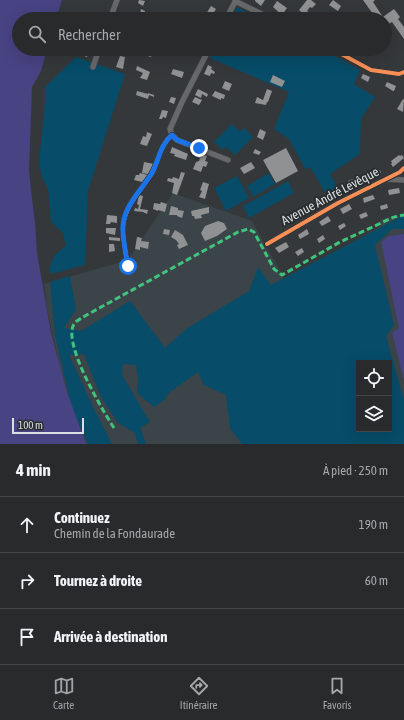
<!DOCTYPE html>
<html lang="fr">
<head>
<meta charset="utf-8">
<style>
  body { margin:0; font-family:"Asap Condensed",sans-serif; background:#343638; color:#f1f3f6 }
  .controls { position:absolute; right:12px; bottom:12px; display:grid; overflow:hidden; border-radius:0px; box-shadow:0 4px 16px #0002 }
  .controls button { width:36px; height:36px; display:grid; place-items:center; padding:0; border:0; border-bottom:1px solid #444648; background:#282a2c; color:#f1f3f6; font:20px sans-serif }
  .scale { position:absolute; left:12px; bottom:10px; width:72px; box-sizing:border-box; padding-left:4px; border:2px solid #dcdfe1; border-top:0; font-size:11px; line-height:14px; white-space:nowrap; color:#dcdfe1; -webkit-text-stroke:3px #2a2e31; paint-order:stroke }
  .stop { position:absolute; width:12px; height:12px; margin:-9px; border:3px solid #1a73e8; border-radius:50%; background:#fff }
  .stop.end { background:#1a73e8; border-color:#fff; box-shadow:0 1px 4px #0008 }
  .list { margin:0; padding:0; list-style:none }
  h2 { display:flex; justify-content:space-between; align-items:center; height:52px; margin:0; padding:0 16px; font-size:17px }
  h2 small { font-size:13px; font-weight:400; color:#a5a7a9 }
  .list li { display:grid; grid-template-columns:26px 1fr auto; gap:12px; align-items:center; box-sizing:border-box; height:56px; padding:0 16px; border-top:1px solid #444648 }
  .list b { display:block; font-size:15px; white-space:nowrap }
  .list p { margin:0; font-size:13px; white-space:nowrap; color:#a5a7a9 }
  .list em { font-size:13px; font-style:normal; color:#a5a7a9 }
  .icon { flex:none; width:22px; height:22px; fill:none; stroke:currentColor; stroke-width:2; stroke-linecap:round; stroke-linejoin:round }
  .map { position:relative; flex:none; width:404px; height:444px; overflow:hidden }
  .search { position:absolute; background:#282a2c; box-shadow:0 4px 16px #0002; left:12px; right:12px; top:12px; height:44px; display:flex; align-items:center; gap:10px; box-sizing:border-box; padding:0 14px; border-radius:22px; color:#a5a7a9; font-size:15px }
  .sheet { height:220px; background:#282a2c }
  nav { display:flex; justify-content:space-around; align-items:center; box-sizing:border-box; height:56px; border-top:1px solid #444648; background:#282a2c; font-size:11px; color:#a5a7a9 }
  nav a { display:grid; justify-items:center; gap:2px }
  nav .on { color:#a2a5a7 }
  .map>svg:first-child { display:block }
  .built { fill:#3a4449; fill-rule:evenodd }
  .green { fill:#074c68; fill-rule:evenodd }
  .water { fill:#484383 }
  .building { fill:#8f9192 }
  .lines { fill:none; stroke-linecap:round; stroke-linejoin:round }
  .minor-casing { stroke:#535557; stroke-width:6 }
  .minor { stroke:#67686a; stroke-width:5 }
  .quiet { stroke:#40c37c; stroke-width:3; stroke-dasharray:6 3; stroke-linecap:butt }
  .cycleway-casing { stroke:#2a2e31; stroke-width:6 }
  .cycleway { stroke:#f78f57; stroke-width:4 }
  .route { stroke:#1a73e8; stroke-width:5 }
  .labels { text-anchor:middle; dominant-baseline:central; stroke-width:4; stroke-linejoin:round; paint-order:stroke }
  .street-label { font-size:13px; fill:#dcdfe1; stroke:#2a2e31 }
</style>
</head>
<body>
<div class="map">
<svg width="404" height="444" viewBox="0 0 404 444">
  <rect width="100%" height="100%" fill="#35383a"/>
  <path class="built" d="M 173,193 L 252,221 L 284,278 L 311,266 L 381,226 L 380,220 L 389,217 L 404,215 L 404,444 L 86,444 L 73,411 L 60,368 L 47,309 L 44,284 L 128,260 ZM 359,363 L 389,363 L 389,429 L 359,429 Z"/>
  <path class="green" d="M 237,7 L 261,19 L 231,19 Z
    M 215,49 L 322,49 L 360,70 L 354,84 L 375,97 L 361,119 L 360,154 L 330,174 L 341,193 L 329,199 L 310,167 L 306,170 L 289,139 L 274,129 L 289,92 L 210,58 Z
    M 76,57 L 125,74 L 88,191 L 85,265 L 51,274 L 49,269 L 54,256 L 66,245 L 63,233 L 51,222 L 48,188 L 42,178 L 39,161 L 45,106 L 45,87 Z
    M 232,124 L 240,132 L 244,128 L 253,137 L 235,155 L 226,147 L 223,150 L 214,142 Z
    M 269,173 L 275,184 L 253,197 L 247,186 Z
    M 237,176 L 249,198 L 226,211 L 214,188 Z
    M 288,181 L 294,193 L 249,218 L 243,206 Z
    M 404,215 L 404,229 L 392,229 L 375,245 L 394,325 L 386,336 L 404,400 L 404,444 L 242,444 L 230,428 L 226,395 L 204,385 L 198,372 L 170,392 L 163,401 L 154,407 L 137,393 L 138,378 L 136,365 L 123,364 L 122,375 L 150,422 L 140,428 L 146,444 L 138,444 L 135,433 L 118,423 L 100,395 L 84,354 L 69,355 L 93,407 L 112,444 L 88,444 L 72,409 L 55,335 L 50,282 L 70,276 L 76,309 L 64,328 L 81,331 L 130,301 L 165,348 L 186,329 L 249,291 L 258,267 L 271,285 ZM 359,363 L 389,363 L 389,429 L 359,429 Z"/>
  <path class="water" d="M 0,0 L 62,0 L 56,19 L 19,19 L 19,49 L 47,49 L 41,71 L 32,87 L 29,170 L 31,191 L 35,222 L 37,253 L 51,333 L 66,389 L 86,444 L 0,444 Z
    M 404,234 L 404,380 L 392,333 L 399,328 L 381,242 L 389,236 Z"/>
  <path class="building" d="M 139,0 L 145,1 L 143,6 L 138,3 Z
    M 255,0 L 265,0 L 261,6 L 255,1 Z
    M 307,0 L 311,0 L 316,4 L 312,8 L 310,7 L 307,11 L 309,12 L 306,16 L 299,10 Z
    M 333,0 L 341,6 L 338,11 L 329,5 Z
    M 363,0 L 375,0 L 373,2 L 383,17 L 394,9 L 400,17 L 398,19 L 404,27 L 404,39 L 392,22 L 385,26 L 385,19 L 374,19 L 371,15 L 373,14 Z
    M 277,1 L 287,8 L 282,15 L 273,7 Z
    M 211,6 L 216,9 L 210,19 L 203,19 Z
    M 141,9 L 145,11 L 144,15 L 141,15 L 140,17 L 134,15 L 135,13 L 140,14 Z
    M 81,49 L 90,49 L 87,57 L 79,54 Z
    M 143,49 L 146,49 L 145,52 L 152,54 L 151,57 L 141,54 Z
    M 120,56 L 125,57 L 123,69 L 116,67 Z
    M 208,65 L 212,67 L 211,69 L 215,72 L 214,74 L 211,73 L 210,76 L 204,74 Z
    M 137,66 L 150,72 L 147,80 L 140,78 L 143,73 L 136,70 Z
    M 173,69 L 184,72 L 182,78 L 171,74 Z
    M 363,74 L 370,77 L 368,82 L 361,78 Z
    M 273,75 L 285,81 L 282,87 L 270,82 Z
    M 225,81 L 232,84 L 229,91 L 222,88 Z
    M 387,82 L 396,86 L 394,91 L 393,91 L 385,86 Z
    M 198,89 L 208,94 L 207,97 L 202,94 L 201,98 L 195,95 Z
    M 267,89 L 272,91 L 268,102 L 267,102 L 266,105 L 255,103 L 257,97 L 263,100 Z
    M 137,91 L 148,94 L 148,93 L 154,95 L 154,97 L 149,95 L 148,99 L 136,95 Z
    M 215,91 L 225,95 L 224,99 L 221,98 L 221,100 L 212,96 Z
    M 171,97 L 176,98 L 174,104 L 169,102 Z
    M 195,97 L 202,100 L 199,105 L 192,102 Z
    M 403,99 L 404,100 L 403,112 L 397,109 Z
    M 162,110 L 168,111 L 166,118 L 163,117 L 162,119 L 159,119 Z
    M 260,129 L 266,132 L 263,140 L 257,137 Z
    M 147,132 L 152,134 L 147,146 L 140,144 L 143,136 L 146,137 Z
    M 172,147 L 188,154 L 186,160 L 174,156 L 175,154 L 170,153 Z
    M 286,148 L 298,171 L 276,183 L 263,160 Z
    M 255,149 L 261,152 L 259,155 L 253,153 Z
    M 198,153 L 207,156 L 205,161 L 208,162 L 206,167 L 203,166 L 201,172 L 193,169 L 196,162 L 199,161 L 200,158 L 197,157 Z
    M 399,155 L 400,156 L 402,155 L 404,158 L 393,167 L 391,164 L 392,163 L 391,161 Z
    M 144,162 L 154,164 L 148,174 L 142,173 Z
    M 251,162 L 255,168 L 244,174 L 240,168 Z
    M 377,169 L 378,171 L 380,170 L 381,173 L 369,180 L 367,177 L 369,176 L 368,174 Z
    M 181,172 L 185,173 L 177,195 L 172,193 L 174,183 L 167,181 L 168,178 L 172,179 L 173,177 L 179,179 Z
    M 140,173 L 148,175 L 142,182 L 134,180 L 136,175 L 139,175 Z
    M 355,178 L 356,184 L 350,186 L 348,181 Z
    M 203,182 L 209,184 L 205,199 L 199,197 L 202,191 L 200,190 Z
    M 399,188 L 400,193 L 389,195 L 388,190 Z
    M 139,195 L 143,196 L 140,209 L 148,210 L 147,214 L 143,212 L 134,211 L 135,208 L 138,209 L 139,205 L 137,204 Z
    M 373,195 L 375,199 L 364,203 L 363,198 Z
    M 161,202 L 167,204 L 165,212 L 158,210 L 158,211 L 153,209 L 154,203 L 160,204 Z
    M 349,204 L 352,209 L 343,214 L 340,209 Z
    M 387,204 L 388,208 L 381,210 L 380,206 Z
    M 171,206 L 178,208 L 178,210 L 184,211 L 182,218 L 177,216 L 177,215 L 169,215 Z
    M 209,207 L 209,213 L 201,215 L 202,218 L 195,219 L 194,216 L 192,216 L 191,211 Z
    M 366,212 L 368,216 L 361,219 L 359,215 Z
    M 107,215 L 117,216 L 117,223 L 111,222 L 110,224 L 106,224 Z
    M 328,216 L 331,221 L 322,226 L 319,222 Z
    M 218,221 L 224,223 L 227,229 L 217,236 L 205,241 L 201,233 L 205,226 Z
    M 344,223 L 346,226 L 340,230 L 338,226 Z
    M 106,228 L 116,228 L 115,235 L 106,233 Z
    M 164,229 L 170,230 L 169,235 L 163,234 Z
    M 307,229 L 309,234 L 300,239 L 298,235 Z
    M 175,230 L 183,235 L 188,245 L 179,249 L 177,245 L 179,244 L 176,240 L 171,237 Z
    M 323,235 L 325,239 L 319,243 L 317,239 Z
    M 109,237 L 120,238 L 120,241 L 109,240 Z
    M 137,237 L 142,238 L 141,241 L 149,242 L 148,249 L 140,247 L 140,250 L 135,249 Z
    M 286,242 L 289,247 L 279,253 L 275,248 Z
    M 109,244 L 114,244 L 115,251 L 109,252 Z
    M 302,248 L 304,252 L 298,256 L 295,252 Z"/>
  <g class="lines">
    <defs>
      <path id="minor" d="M 235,1 L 272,19
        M 110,19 L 117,0
        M 226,19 L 236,0
        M 332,49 L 371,70 L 399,74 L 404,72
        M 93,67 L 99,49
        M 172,135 L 170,129 L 182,102 L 209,49
        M 172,135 L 177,140 L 228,160
        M 386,179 L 404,180
        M 267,244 L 338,203 L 400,172 L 404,168
        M 128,266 C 126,254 122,237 123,226 C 125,206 142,189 152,173 C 159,160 160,145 172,135"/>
    </defs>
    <use href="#minor" class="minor-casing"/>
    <use href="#minor" class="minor"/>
    <path class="quiet" d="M 114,428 C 103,411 62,343 74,324 C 75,322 80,319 83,317 L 238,232 L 248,229 L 254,232 L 274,269 L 282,275 L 340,242 L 394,217 L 404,215"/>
    <defs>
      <path id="cycleway" d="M 332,49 L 371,70 L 399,74 L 404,72
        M 267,244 L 338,203 L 400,172 L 404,168
        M 128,266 C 126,254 122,237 123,226 C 125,206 142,189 152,173 C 159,160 160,145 172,135"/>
    </defs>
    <use href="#cycleway" class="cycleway-casing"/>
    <use href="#cycleway" class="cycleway"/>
  </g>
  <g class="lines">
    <path class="route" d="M 128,266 C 126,255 122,236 123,226 C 124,206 142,189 152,173 C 159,160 160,145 172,135 L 177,140 L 199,148"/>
  </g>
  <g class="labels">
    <g class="street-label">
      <text transform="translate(330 196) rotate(-28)">Avenue André Levêque</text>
    </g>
  </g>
</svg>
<div class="controls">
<button><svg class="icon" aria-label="locate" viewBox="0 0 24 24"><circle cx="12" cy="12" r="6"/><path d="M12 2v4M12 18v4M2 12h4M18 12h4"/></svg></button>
<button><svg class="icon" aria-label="layers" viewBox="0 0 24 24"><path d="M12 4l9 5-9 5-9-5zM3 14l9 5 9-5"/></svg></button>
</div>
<div class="scale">100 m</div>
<div class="stop" style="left:128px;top:266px"></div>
<div class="stop end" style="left:199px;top:148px"></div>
<div class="search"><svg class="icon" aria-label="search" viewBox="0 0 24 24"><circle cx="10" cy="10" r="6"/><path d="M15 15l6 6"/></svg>Rechercher</div>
</div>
<section class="sheet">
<h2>4 min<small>À pied · 250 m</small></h2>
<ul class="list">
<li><svg class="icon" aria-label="ahead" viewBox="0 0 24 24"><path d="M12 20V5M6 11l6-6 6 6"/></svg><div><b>Continuez</b><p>Chemin de la Fondaurade</p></div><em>190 m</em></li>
<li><svg class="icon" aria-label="right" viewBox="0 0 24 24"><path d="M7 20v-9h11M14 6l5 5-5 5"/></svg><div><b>Tournez à droite</b></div><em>60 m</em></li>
<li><svg class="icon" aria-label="arrive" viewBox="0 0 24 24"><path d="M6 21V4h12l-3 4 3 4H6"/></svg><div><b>Arrivée à destination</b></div></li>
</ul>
</section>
<nav>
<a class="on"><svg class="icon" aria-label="map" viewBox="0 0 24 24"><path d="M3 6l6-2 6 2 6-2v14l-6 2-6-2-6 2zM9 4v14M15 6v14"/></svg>Carte</a>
<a><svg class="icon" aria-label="directions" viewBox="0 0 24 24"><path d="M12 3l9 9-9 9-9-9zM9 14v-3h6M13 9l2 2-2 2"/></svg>Itinéraire</a>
<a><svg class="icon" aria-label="saved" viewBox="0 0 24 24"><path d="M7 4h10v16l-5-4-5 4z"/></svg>Favoris</a>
</nav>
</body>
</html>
